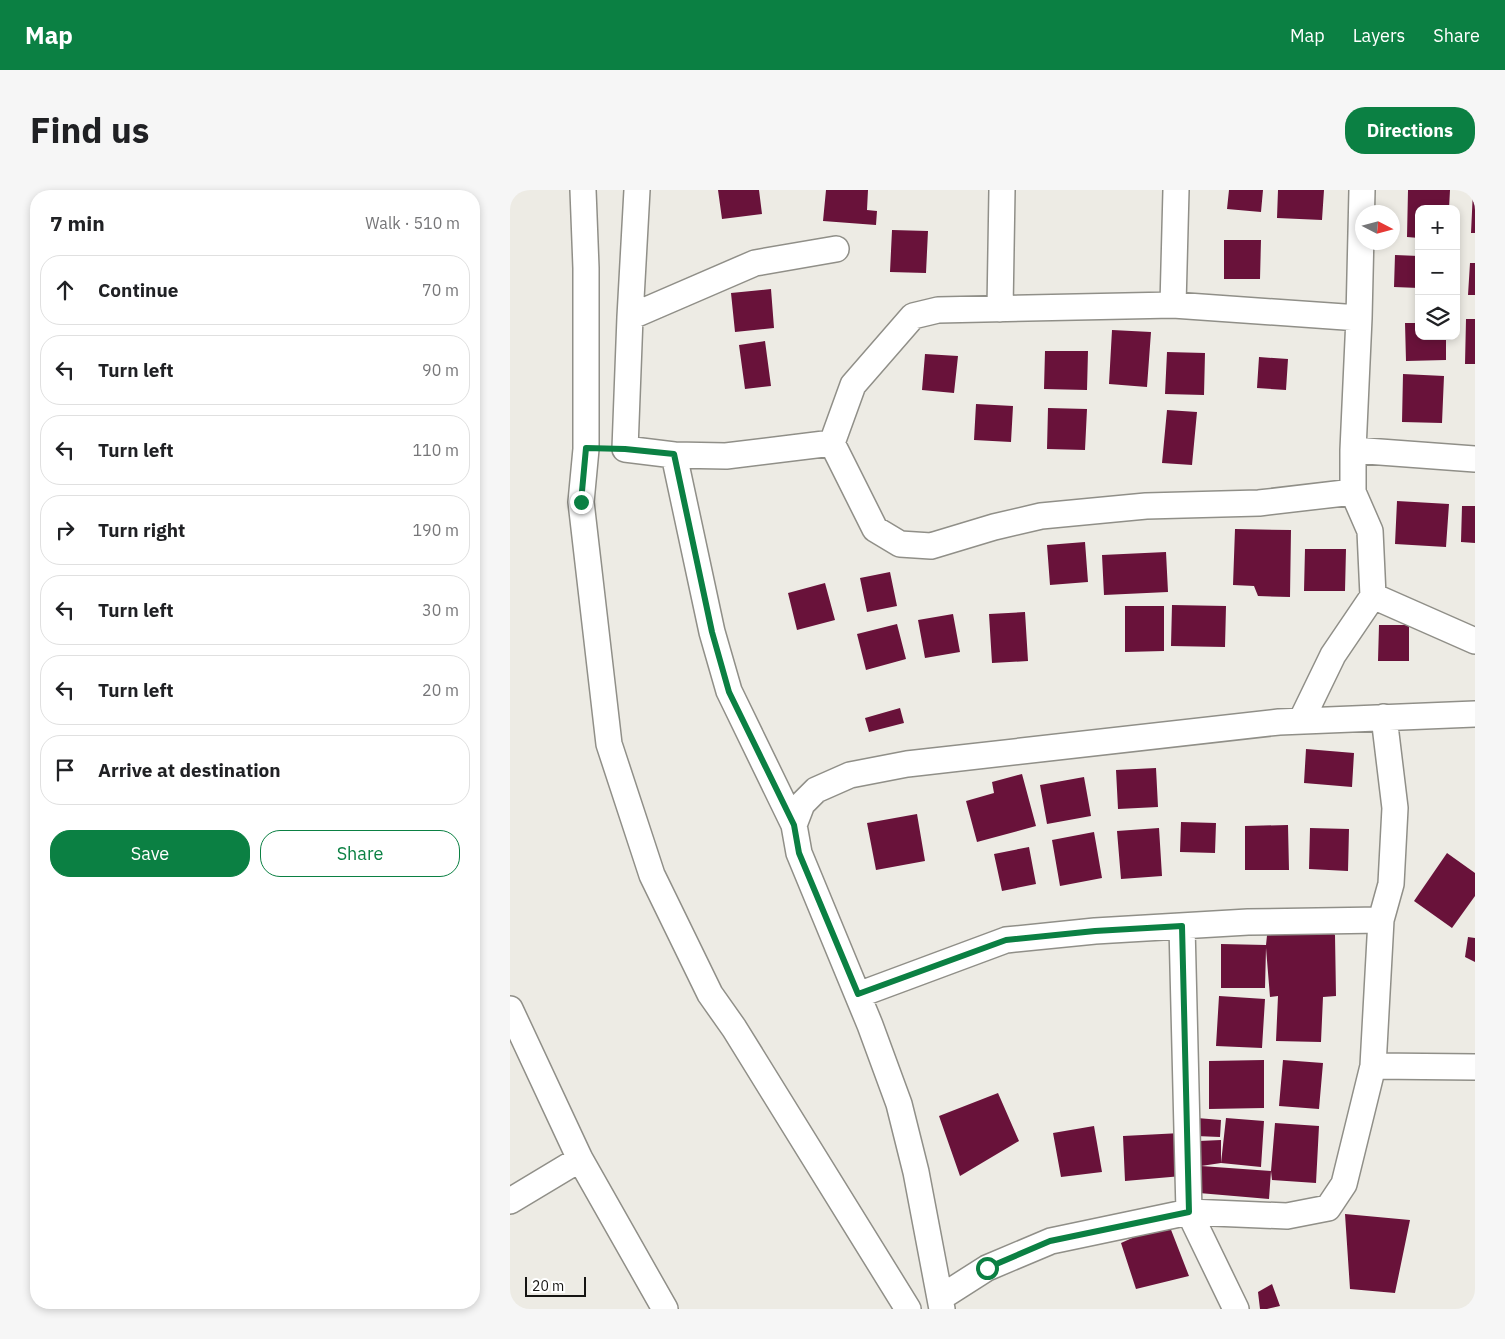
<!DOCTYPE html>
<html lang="en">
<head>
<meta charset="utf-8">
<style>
  body { margin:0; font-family:"IBM Plex Sans",sans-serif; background:#f6f6f6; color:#202124 }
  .controls { position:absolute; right:15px; top:15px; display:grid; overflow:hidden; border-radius:10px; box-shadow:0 2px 8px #0003 }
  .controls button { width:45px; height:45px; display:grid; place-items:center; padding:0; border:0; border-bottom:1px solid #e0e0e0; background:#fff; color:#202124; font:25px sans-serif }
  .compass { position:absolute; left:845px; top:15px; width:45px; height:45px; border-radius:50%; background:#fff; box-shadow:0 2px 8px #0003; rotate:96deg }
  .scale { position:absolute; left:15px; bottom:12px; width:61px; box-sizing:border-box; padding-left:5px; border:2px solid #151412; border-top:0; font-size:14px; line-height:18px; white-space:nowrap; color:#151412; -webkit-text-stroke:4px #fff; paint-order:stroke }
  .stop { position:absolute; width:15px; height:15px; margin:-11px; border:4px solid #0b8043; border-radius:50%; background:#fff }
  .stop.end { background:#0b8043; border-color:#fff; box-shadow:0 1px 5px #0008 }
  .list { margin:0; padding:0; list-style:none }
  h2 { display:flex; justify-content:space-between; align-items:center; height:65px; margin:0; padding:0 20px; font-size:21px }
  h2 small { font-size:16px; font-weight:400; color:#757577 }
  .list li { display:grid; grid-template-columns:32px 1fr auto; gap:15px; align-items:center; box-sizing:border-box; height:70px; margin:0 10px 10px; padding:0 10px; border:1px solid #e0e0e0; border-radius:20px }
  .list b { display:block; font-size:19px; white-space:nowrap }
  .list em { font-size:16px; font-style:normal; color:#757577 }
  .actions { display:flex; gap:10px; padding:15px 20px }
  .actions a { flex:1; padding:11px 0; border:1px solid #0b8043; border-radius:20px; text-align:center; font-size:18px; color:#0b8043 }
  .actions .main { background:#0b8043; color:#fff }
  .icon { flex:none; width:28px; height:28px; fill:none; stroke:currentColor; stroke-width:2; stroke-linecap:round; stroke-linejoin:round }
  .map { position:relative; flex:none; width:965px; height:1119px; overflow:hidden; border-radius:20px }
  header { display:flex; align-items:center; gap:30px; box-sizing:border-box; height:70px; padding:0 25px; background:#0b8043; color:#fff }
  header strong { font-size:24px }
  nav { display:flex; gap:28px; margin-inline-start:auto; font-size:18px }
  .intro { display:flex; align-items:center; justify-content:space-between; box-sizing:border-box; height:120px; padding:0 30px }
  h1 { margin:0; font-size:35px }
  .button { padding:12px 22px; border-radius:20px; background:#0b8043; color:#fff; font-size:18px; font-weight:700 }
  main { display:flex; gap:30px; padding:0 30px }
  aside { flex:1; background:#fff; border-radius:20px; box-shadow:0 2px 8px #0003 }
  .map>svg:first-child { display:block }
  .building { fill:#69123a }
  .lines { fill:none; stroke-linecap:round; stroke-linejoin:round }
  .street-casing { stroke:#908f88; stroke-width:28 }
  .street { stroke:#fff; stroke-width:25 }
  .route { stroke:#0b8043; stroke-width:6 }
</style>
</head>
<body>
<header>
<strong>Map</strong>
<nav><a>Map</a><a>Layers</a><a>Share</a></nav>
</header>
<div class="intro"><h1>Find us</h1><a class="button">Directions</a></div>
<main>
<aside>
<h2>7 min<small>Walk · 510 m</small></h2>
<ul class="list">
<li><svg class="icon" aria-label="ahead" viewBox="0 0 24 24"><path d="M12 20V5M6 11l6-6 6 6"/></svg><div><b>Continue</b></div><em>70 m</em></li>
<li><svg class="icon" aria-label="left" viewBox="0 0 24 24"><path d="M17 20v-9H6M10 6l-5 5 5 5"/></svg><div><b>Turn left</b></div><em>90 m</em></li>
<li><svg class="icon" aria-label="left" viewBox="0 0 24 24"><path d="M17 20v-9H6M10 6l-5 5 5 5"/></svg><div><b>Turn left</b></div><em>110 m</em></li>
<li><svg class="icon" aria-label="right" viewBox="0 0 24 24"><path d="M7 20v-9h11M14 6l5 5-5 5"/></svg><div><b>Turn right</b></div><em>190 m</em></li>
<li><svg class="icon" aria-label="left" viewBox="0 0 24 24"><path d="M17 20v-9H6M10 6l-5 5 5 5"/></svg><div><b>Turn left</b></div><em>30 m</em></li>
<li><svg class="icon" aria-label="left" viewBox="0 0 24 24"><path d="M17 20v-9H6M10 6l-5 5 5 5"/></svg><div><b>Turn left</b></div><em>20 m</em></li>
<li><svg class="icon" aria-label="arrive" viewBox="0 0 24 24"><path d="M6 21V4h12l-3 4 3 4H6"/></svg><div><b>Arrive at destination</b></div></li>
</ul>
<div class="actions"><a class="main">Save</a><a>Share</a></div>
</aside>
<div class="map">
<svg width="965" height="1119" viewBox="0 0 965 1119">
  <rect width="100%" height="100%" fill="#edebe4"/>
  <path class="building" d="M 208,0 L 249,0 L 252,24 L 212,29 Z
    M 316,0 L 358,0 L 357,20 L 367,21 L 366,35 L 313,31 Z
    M 719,0 L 753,0 L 751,22 L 717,19 Z
    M 768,0 L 814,0 L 812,30 L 767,28 Z
    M 898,0 L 940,0 L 939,19 L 909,19 L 909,48 L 897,47 Z
    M 963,0 L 965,0 L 965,43 L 961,43 Z
    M 382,40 L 418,41 L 416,83 L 380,82 Z
    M 714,50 L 751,50 L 750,89 L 714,89 Z
    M 885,65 L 909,66 L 909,98 L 884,97 Z
    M 960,73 L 965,73 L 965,105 L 958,105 Z
    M 261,99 L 264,138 L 225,142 L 221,103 Z
    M 956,129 L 965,129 L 965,174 L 955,174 Z
    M 895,133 L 909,133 L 909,146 L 936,146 L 936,170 L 896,171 Z
    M 602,140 L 641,142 L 637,197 L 599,194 Z
    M 255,151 L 261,196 L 235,199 L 229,155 Z
    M 535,161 L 578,161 L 577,200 L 534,199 Z
    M 657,162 L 695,163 L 694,205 L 655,204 Z
    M 415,164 L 448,166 L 444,203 L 412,200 Z
    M 749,167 L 778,169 L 776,200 L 747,198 Z
    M 893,184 L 934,186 L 932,233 L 892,232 Z
    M 466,214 L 503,216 L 501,252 L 464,250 Z
    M 538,218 L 577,219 L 575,260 L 537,259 Z
    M 657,220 L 687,222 L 682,275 L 652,273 Z
    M 887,311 L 939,314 L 936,357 L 885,354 Z
    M 952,316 L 965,316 L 965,353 L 951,352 Z
    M 725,339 L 781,340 L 780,407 L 748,406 L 744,396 L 723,395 Z
    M 575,352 L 578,392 L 540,395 L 537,355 Z
    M 795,359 L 836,359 L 835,401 L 794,401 Z
    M 656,362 L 658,402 L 594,405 L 592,365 Z
    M 380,382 L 387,416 L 357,422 L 350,388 Z
    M 315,393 L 325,430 L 287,440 L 278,403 Z
    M 662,415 L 716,416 L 715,457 L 661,456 Z
    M 615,416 L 654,416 L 654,461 L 615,462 Z
    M 515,422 L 518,471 L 482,473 L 479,424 Z
    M 443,424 L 450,462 L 415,468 L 408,430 Z
    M 387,434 L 396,469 L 356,480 L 347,444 Z
    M 869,435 L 899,435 L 899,471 L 868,471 Z
    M 390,518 L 394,533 L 359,542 L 355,528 Z
    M 796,559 L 844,563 L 842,597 L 794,593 Z
    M 646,578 L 648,617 L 608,619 L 606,580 Z
    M 512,584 L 526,636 L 467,652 L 456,611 L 484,603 L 482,592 Z
    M 574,587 L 581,626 L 537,634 L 530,595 Z
    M 407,624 L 415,671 L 366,680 L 357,633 Z
    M 671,632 L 706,633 L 705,663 L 670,662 Z
    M 778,635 L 779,680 L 735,680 L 735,636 Z
    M 649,638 L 652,686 L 611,689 L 607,641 Z
    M 800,638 L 839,639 L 838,681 L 799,679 Z
    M 584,642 L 592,688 L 550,696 L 542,650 Z
    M 519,657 L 526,694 L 492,701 L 484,664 Z
    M 937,663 L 965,683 L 965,706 L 942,738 L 904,711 Z
    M 817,735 L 825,745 L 826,806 L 813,807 L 811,852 L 766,851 L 768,806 L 760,807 L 756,758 L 755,798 L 711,798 L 711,754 L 756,755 L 758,736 Z
    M 958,747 L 965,748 L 965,772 L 955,767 Z
    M 709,806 L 755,809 L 752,858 L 706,856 Z
    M 754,870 L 754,918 L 699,919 L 699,871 Z
    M 773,870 L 813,873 L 809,919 L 769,916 Z
    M 488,903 L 509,951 L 450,986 L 429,926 Z
    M 687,928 L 711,930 L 710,947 L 686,946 Z
    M 716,928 L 754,931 L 751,977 L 711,973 Z
    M 765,933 L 809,936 L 806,993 L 762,990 L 761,981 Z
    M 584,936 L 592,982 L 551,987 L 543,943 Z
    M 671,943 L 672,986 L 615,991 L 613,946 Z
    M 711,950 L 711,973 L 691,976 L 761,981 L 759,1009 L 689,1003 L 691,976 L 689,951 Z
    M 835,1024 L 900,1030 L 885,1103 L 840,1099 Z
    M 658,1032 L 679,1086 L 626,1099 L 611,1053 Z
    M 762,1094 L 770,1116 L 757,1119 L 750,1119 L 748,1102 Z"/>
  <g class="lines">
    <defs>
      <path id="street" d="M 73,0 L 76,78 L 76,259 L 71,312 L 99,554 L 142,685 L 200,804 L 224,838 L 398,1119
        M 127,0 L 120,127 L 115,259 L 164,265
        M 663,115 L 666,0
        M 490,119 L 492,0
        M 120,127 L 245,73 L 326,59
        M 322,253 L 365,339 L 390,354 L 421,356 L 484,337 L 531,326 L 636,316 L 749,313 L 843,302
        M 843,260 L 965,269
        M 863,406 L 965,451
        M 791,531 L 823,465 L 863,406 L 860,341 L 843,302 L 843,260 L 849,128 L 852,0
        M 284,635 L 219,501 L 202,442 L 164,265 L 216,266 L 322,253 L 343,195 L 403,126 L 428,120 L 663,115 L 849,128
        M 672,736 L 679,1022 L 726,1119
        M 348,805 L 496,750 L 585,741 L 738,732 L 871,730 L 881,694 L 885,618 L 874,527
        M 0,819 L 70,969 L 155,1119
        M 863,876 L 965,877
        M 0,1011 L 70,969
        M 430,1108 L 477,1078 L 541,1051 L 679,1022 L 777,1026 L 818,1018 L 834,994 L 863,876 L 871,730
        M 432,1119 L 406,982 L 389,914 L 360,835 L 289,663 L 284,635 L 292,614 L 306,600 L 340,585 L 397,574 L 769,532 L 965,524"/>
    </defs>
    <use href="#street" class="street-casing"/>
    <use href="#street" class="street"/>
  </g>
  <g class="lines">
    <path class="route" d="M 71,312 L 76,258 L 115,259 L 164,264 L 202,442 L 219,502 L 284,635 L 289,663 L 348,804 L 496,750 L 585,741 L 672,736 L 679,1022 L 540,1051 L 477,1078"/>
  </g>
</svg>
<div class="controls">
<button>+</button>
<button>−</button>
<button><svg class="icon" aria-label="layers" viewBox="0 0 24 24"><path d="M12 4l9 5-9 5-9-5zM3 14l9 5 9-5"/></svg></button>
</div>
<svg class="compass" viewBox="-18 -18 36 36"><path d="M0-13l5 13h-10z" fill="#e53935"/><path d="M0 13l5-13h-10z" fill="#757577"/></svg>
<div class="scale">20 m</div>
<div class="stop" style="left:477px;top:1078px"></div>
<div class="stop end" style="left:71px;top:312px"></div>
</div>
</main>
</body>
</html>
